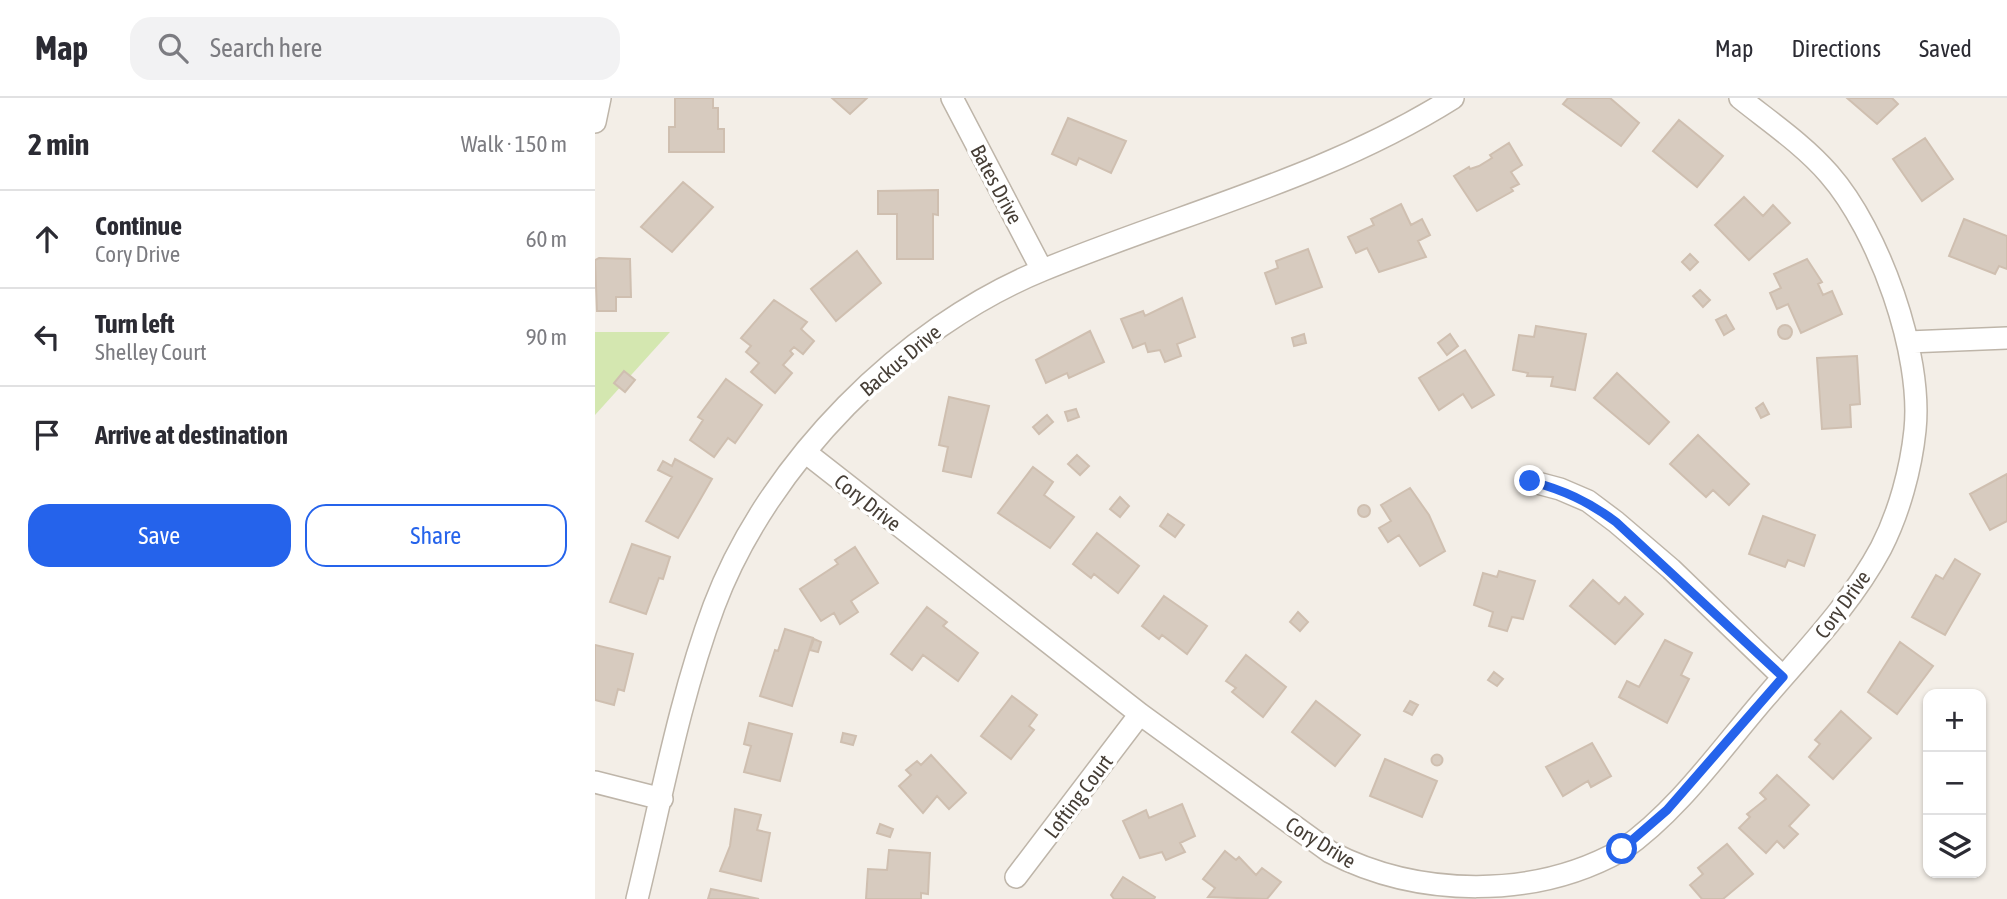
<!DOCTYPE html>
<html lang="en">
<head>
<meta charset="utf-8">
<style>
  body { margin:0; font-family:"Asap Condensed",sans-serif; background:#f2f2f3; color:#2b2b33 }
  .controls { position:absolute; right:21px; bottom:21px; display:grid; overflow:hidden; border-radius:14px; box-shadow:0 2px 5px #0004 }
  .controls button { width:63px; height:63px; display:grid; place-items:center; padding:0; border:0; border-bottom:2px solid #e1e1e2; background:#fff; color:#2b2b33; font:35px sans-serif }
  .stop { position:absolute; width:21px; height:21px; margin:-16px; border:5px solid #2563eb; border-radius:50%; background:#fff }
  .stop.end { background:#2563eb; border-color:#fff; box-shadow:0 2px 7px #0008 }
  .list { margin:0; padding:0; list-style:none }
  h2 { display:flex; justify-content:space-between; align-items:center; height:91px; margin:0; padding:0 28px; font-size:30px }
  h2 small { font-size:23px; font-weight:400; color:#7c7c81 }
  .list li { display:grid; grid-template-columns:46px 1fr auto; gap:21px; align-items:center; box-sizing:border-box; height:98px; padding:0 28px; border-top:2px solid #e1e1e2 }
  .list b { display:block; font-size:26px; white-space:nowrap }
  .list p { margin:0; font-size:23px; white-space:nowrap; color:#7c7c81 }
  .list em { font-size:23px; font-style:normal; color:#7c7c81 }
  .actions { display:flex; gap:14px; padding:21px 28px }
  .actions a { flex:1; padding:16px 0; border:2px solid #2563eb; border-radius:21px; text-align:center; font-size:24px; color:#2563eb }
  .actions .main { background:#2563eb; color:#fff }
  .icon { flex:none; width:38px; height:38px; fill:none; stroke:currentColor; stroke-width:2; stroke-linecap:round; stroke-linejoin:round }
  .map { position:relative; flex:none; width:1412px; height:801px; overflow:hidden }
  header { display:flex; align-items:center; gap:42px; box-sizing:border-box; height:98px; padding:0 35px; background:#fff; border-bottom:2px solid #e1e1e2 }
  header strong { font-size:33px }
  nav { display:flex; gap:38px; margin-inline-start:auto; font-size:24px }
  .search { width:490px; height:63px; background:#f2f2f3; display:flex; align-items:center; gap:18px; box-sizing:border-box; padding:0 24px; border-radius:21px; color:#7c7c81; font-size:26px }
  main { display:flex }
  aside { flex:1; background:#fff }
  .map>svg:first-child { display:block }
  .green { fill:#d4e7b0 }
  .building { fill:#d7cbbf; stroke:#cfbfb0; stroke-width:2 }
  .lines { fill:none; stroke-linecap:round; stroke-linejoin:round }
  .minor-casing { stroke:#beb5a9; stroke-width:24 }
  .minor { stroke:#fff; stroke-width:21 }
  .route { stroke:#2563eb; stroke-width:9 }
  .labels { text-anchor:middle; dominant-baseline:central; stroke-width:7; stroke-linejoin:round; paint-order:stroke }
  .street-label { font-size:21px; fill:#463e36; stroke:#fff }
</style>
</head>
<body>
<header>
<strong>Map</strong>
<div class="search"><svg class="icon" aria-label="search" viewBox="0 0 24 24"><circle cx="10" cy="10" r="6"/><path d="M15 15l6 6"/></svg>Search here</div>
<nav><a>Map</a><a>Directions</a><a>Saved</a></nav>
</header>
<main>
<aside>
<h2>2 min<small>Walk · 150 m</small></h2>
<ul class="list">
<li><svg class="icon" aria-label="ahead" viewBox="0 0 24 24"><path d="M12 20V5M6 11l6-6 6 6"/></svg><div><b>Continue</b><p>Cory Drive</p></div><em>60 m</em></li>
<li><svg class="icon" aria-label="left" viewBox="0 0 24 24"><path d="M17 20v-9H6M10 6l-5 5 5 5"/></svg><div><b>Turn left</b><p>Shelley Court</p></div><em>90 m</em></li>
<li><svg class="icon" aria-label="arrive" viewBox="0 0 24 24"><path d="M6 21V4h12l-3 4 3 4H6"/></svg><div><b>Arrive at destination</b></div></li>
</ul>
<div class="actions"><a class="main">Save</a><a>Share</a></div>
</aside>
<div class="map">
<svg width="1412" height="801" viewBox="0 0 1412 801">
  <rect width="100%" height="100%" fill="#f3eee7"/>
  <path class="green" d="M 0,234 L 75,234 L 0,317 Z"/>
  <path class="building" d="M 80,0 L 118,0 L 118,10 L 123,10 L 123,31 L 129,31 L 129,54 L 74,54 L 74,29 L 80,29 Z
    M 237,0 L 272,0 L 255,16 Z
    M 973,0 L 1015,0 L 1044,25 L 1026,48 L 968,6 Z
    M 1252,0 L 1297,0 L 1303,6 L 1282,26 Z
    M 473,20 L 531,43 L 516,75 L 484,60 L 481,67 L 457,56 Z
    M 1084,22 L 1128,58 L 1102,89 L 1058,53 Z
    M 1330,40 L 1358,81 L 1327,103 L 1298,61 Z
    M 914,45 L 927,67 L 916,74 L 924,86 L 916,90 L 918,93 L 882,113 L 859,78 L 874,69 L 875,71 L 884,68 L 897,60 L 895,57 Z
    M 88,84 L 118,109 L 77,154 L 46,129 Z
    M 343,92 L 343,117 L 338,116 L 338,161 L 302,161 L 302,116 L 283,116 L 283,93 Z
    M 1149,99 L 1168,118 L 1178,107 L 1195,125 L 1154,162 L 1120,127 Z
    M 806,106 L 816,127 L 827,121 L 835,137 L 823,143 L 831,159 L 784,174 L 772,150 L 761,155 L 753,139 L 779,127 L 776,121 Z
    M 1369,121 L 1412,138 L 1412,171 L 1404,168 L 1400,176 L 1354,158 Z
    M 713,151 L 727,189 L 681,206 L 670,175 L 683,170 L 681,163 Z
    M 262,153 L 286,185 L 241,223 L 216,191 Z
    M 1095,156 L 1103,164 L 1095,172 L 1087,164 Z
    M 4,160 L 35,161 L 36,199 L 21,199 L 21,213 L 2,213 L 0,162 Z
    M 1212,161 L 1227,184 L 1223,186 L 1228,197 L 1237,193 L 1247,216 L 1206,235 L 1193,206 L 1182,211 L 1175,195 L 1186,190 L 1179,176 Z
    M 1105,192 L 1115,202 L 1108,209 L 1098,198 Z
    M 587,200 L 600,239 L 582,246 L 586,258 L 570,264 L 565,252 L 553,254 L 550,245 L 538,250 L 526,221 L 548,213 L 550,218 Z
    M 179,202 L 212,224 L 206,231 L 219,243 L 208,256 L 199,249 L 195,253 L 198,256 L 188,267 L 197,275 L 180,295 L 156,274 L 164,265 L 151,254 L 156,248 L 146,240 Z
    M 1131,217 L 1139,231 L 1129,237 L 1121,222 Z
    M1183 234a7 7 0 1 1 14 0a7 7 0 1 1-14 0Z
    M 941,228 L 991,236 L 980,292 L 956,288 L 958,279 L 932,278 L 933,275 L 918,272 L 924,237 L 939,239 Z
    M 495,233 L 509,264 L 474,280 L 472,275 L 451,285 L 441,262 Z
    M 709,236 L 711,245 L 699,248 L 697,240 Z
    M 855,236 L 863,248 L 852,257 L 843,245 Z
    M 870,252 L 899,297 L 877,310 L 868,296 L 844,312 L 824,280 Z
    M 1262,258 L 1265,306 L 1255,307 L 1256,329 L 1227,331 L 1222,260 Z
    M 29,273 L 40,282 L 30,294 L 19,285 Z
    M 1022,275 L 1074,324 L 1054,346 L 999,300 Z
    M 131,281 L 167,307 L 140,345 L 133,340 L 119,359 L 95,342 L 108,322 L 103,319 Z
    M 354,299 L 394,308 L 376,379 L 348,373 L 353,349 L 344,347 Z
    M 1168,305 L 1174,316 L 1166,320 L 1161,310 Z
    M 481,311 L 484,319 L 473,323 L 470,314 Z
    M 452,317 L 458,324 L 444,336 L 438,329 Z
    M 1103,337 L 1154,386 L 1134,407 L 1118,392 L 1111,399 L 1075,366 Z
    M 482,357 L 494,368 L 485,377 L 473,366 Z
    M 80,361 L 117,381 L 83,440 L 51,423 L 77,379 L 63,372 L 68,363 L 77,368 Z
    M 438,369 L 458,384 L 449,397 L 479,419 L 455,450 L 403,415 Z
    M 1412,376 L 1412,423 L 1395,432 L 1375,396 Z
    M 815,390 L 834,417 L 850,453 L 825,468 L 804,437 L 793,444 L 784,430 L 796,423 L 786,407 Z
    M 525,399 L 534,408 L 525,419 L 515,411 Z
    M763 413a6 6 0 1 1 12 0a6 6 0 1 1-12 0Z
    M 573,416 L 589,427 L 580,439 L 565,428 Z
    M 1168,418 L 1220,437 L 1209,468 L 1193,462 L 1190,469 L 1154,456 Z
    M 502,435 L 544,468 L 523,495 L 499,476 L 496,480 L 478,466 Z
    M 37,446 L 75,459 L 68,481 L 64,480 L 51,516 L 15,504 Z
    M 260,449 L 283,485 L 256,503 L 263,514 L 245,526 L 239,515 L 226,523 L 205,491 L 243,466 L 240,462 Z
    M 1360,461 L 1385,476 L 1350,537 L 1317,519 L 1341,477 L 1348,481 Z
    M 904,473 L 940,483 L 928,521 L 917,519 L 912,533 L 894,528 L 898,514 L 879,507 L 888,475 L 902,479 Z
    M 998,482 L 1024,506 L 1030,499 L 1048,516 L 1020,546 L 975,508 Z
    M 569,498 L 612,528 L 592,556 L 567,537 L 564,541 L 547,528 Z
    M 332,509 L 352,524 L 348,528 L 383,555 L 363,583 L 328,557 L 317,572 L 296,556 Z
    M 703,514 L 713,524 L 705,533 L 695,524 Z
    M 190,531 L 218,540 L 197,608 L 165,598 L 180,552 L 183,553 Z
    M 219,541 L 226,544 L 223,554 L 215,552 Z
    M 1070,542 L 1097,555 L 1086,577 L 1094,581 L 1072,625 L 1024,599 L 1032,583 L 1044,589 Z
    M 1305,544 L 1338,568 L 1302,616 L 1273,594 Z
    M 0,547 L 38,556 L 29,593 L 23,591 L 19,607 L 0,602 Z
    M 651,557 L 691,589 L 668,619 L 637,594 L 641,590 L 631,583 Z
    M 899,574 L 908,581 L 902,588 L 893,582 Z
    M 417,598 L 442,617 L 434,628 L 439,632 L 416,661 L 386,638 Z
    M 721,603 L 765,637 L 740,668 L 697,634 Z
    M 815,603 L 823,607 L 817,617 L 809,613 Z
    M 1246,613 L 1276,640 L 1238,681 L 1214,659 L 1225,646 L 1220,642 Z
    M 154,625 L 197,636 L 185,683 L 149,674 L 156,648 L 149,646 Z
    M 248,635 L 261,638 L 258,647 L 246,644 Z
    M 997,645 L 1016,678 L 996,689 L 993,683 L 968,698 L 951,669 Z
    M836.5 662a5.5 5.5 0 1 1 11 0a5.5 5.5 0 1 1-11 0Z
    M 336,657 L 371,695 L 354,711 L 342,698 L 328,715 L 304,688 L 316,677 L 311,672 L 322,663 L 326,667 Z
    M 790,661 L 842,683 L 827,719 L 775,698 Z
    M 1182,677 L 1214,707 L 1194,728 L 1203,736 L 1189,750 L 1182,743 L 1171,755 L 1144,730 L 1155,719 L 1152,716 L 1171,701 L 1165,695 Z
    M 587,706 L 600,738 L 585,745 L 590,754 L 571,762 L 567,754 L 545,760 L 528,723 L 551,712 L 554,720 Z
    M 140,711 L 166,717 L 162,732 L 175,735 L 166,783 L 125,773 L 135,748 Z
    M 285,726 L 298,731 L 295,739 L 282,735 Z
    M 1132,746 L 1158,776 L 1128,801 L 1107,801 L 1095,787 L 1108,776 L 1103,770 Z
    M 294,752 L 335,755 L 333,796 L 326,795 L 326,801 L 271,801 L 273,771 L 292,772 Z
    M 630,753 L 641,762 L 644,759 L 661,777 L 667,770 L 686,784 L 672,801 L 613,799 L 620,790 L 608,781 Z
    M 528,779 L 560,799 L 559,801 L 519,801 L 516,797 Z
    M 116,791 L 164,801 L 113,801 Z"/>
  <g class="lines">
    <defs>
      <path id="minor" d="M 357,0 L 447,172
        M 0,24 L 5,0
        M 1313,244 L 1412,240
        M 210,354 L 545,616 L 735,754 C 824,800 940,801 1027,752 C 1083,713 1126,651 1170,600 C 1211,552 1256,506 1286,450 C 1304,415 1316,371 1320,332 C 1328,256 1284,133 1234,76 C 1209,47 1175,24 1145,0
        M 935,383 L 965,391 L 993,403 L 1021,424 L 1076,471 L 1188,579
        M 0,684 L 67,701
        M 421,779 L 545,616
        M 42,801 C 66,703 84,602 119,508 C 173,365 308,229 448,172 C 586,115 731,80 858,0"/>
    </defs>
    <use href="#minor" class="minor-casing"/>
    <use href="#minor" class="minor"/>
  </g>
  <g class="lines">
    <path class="route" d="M 935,383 C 968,392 993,403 1021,424 L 1188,579 L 1072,712 L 1027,751"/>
  </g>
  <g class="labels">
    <g class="street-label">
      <text transform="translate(402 86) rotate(62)">Bates Drive</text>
      <text transform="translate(305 262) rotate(-40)">Backus Drive</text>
      <text transform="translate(273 404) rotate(38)">Cory Drive</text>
      <text transform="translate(1247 506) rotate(-54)">Cory Drive</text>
      <text transform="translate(483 698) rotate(-53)">Lofting Court</text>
      <text transform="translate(726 744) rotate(32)">Cory Drive</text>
    </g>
  </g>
</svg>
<div class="controls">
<button>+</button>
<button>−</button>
<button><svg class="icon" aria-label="layers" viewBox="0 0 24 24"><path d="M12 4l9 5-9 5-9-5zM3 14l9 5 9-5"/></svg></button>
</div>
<div class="stop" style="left:1027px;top:751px"></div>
<div class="stop end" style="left:935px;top:383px"></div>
</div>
</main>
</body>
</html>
